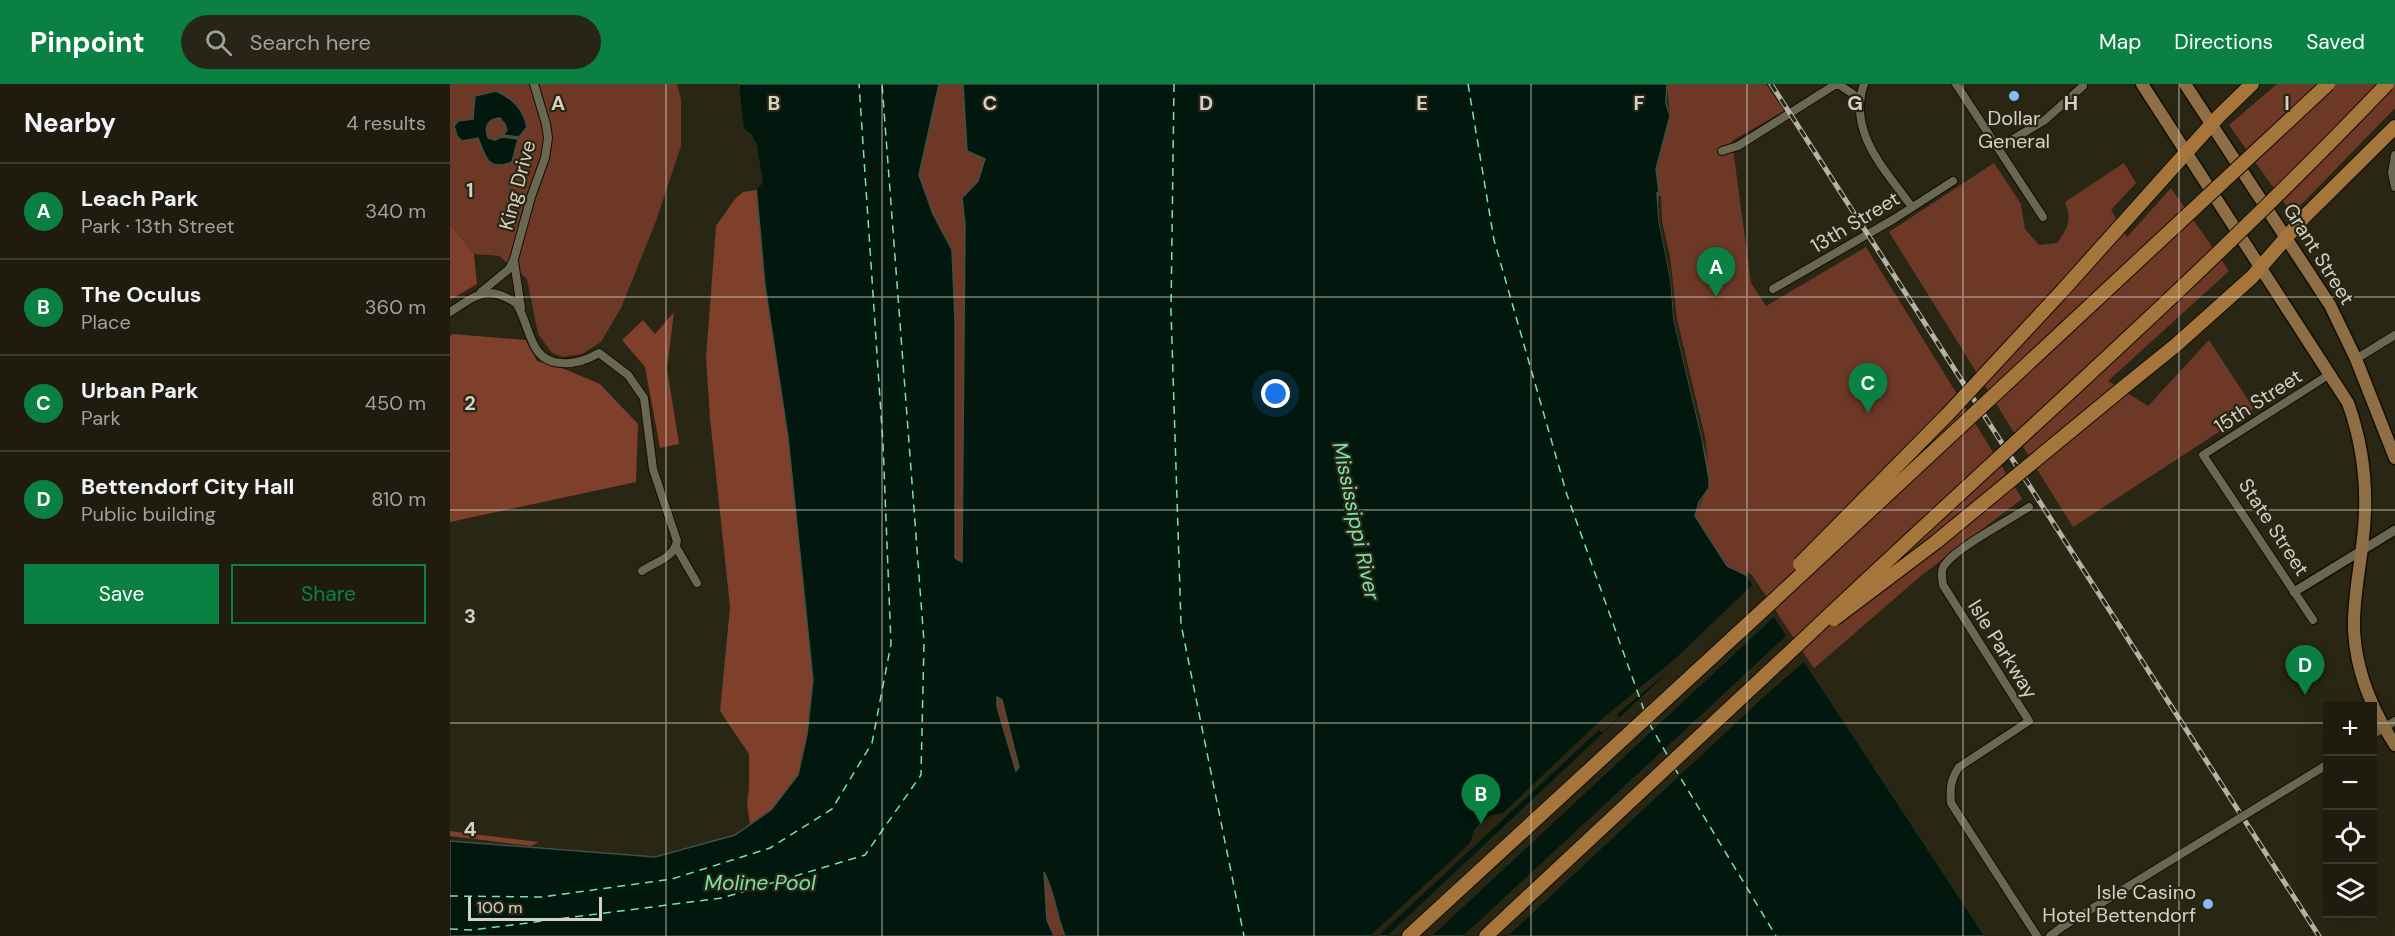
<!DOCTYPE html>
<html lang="en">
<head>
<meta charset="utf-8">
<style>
  body { margin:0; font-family:"DM Sans",sans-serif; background:#272518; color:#f1f3f6 }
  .controls { position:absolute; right:18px; bottom:18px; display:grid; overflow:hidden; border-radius:0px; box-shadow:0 6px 24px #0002 }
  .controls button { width:54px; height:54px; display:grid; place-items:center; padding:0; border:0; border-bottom:2px solid #3c3a2f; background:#1f1c0f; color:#f1f3f6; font:30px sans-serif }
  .scale { position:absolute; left:18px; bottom:15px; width:134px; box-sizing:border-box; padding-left:6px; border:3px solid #d4d2c7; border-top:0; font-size:16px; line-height:21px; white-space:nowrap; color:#d4d2c7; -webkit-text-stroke:4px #292614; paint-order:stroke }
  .you { position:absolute; left:826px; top:310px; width:21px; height:21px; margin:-15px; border:4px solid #fff; border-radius:50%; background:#1a73e8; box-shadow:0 0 0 9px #1a73e833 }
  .badge { display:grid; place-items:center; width:39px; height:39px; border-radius:50%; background:#0b8043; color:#fff; font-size:20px; font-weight:700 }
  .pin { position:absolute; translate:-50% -50px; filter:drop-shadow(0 2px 3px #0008) }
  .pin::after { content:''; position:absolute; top:32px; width:21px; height:18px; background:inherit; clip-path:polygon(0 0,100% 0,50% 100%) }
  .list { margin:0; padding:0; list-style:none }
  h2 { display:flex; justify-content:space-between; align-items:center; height:78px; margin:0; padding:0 24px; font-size:26px }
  h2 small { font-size:20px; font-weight:400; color:#a1a19e }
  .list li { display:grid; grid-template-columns:39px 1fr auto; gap:18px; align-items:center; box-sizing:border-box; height:96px; padding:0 24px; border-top:2px solid #3c3a2f }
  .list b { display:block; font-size:22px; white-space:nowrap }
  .list p { margin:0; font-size:20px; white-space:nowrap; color:#a1a19e }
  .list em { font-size:20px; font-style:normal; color:#a1a19e }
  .actions { display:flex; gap:12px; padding:18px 24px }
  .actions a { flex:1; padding:14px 0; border:2px solid #0b8043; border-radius:0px; text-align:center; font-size:21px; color:#0b8043 }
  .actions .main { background:#0b8043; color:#fff }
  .icon { flex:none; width:33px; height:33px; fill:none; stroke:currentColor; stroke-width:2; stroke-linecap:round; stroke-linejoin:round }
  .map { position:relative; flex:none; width:1945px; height:852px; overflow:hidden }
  header { display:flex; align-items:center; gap:36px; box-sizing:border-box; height:84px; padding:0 30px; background:#0b8043; color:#fff }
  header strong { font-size:28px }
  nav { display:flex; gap:33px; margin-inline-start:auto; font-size:21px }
  .search { width:420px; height:54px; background:#272518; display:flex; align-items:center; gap:15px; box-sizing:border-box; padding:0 21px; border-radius:33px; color:#a1a19e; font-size:22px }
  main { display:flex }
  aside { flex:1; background:#1f1c0f }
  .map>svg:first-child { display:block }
  .green { fill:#6e3827 }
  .forest { fill:#7e3f2b }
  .water { fill:#02170d; stroke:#414f45; stroke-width:1.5; fill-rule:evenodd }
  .pier { fill:#292614 }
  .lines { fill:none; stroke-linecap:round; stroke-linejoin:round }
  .ferry { stroke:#79e2ae; stroke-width:1.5; stroke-dasharray:8 6; stroke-linecap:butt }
  .minor-casing { stroke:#120e01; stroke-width:10 }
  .tertiary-casing { stroke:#120e01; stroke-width:12 }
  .primary-casing { stroke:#120e01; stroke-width:15 }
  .motorway-casing { stroke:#120e01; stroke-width:16 }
  .minor { stroke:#6a6753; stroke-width:8 }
  .tertiary { stroke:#6a6753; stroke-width:9 }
  .primary { stroke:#8e6f45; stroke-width:12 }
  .motorway { stroke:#a6753b; stroke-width:14 }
  .rail-casing { stroke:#b5b3a6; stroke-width:5 }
  .rail { stroke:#292614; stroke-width:3; stroke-dasharray:9; stroke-linecap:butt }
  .minor-bridge-casing { stroke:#120e01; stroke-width:10; stroke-linecap:butt }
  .motorway-bridge-casing { stroke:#120e01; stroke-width:16; stroke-linecap:butt }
  .minor-bridge { stroke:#6a6753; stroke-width:8 }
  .motorway-bridge { stroke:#a6753b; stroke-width:14 }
  .grid { fill:none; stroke:#d4d2c7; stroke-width:1.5; stroke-opacity:0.55 }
  .poi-dot { fill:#85bbfb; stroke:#292614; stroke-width:2 }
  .labels { text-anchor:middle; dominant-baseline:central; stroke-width:4.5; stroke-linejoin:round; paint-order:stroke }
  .poi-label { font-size:20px; fill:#d4d2c7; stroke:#292614 }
  .street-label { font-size:20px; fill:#d4d2c7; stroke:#292614 }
  .water-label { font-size:21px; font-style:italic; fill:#79e2ae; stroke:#292614 }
  .grid-label { font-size:20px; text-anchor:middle; font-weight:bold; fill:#d4d2c7; stroke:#292614; stroke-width:4.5; stroke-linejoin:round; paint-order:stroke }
</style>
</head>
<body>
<header>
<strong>Pinpoint</strong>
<div class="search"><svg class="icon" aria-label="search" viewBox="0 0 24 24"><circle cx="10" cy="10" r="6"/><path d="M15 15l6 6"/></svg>Search here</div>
<nav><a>Map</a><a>Directions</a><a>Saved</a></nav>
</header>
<main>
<aside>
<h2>Nearby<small>4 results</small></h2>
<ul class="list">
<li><span class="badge">A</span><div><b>Leach Park</b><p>Park · 13th Street</p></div><em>340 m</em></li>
<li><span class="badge">B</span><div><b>The Oculus</b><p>Place</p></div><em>360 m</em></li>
<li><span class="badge">C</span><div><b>Urban Park</b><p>Park</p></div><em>450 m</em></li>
<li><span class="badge">D</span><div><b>Bettendorf City Hall</b><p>Public building</p></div><em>810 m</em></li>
</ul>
<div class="actions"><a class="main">Save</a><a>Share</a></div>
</aside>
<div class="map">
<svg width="1945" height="852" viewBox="0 0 1945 852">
  <rect width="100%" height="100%" fill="#292614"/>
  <path class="green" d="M 0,0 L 227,0 L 231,15 L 231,62 L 206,137 L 171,224 L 151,258 L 132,270 L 113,273 L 102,269 L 88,250 L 77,195 L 49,172 L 24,170 L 0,140 Z
    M 489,0 L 513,0 L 517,67 L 535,75 L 528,97 L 512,114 L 515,140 L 513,478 L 505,474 L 505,236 L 502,166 L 483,130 L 469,91 Z
    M 1217,0 L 1316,0 L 1334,27 L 1282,57 L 1301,199 L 1316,222 L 1416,163 L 1572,415 L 1472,491 L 1362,586 L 1300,493 L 1277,482 L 1245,432 C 1249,419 1259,408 1259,395 L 1248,334 L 1239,374 L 1209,137 L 1207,93 L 1205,93 L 1220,32 Z
    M 1827,0 L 1945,0 L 1945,24 L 1842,130 L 1779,41 Z
    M 1544,79 L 1571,120 L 1575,145 L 1589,161 L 1607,159 C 1618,144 1622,136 1615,118 L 1674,79 L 1686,99 L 1661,126 L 1677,153 L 1721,104 L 1779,187 L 1658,297 L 1698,322 L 1759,256 L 1804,325 L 1623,443 L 1439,148 Z
    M 547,612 L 552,616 L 569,683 L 565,687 L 547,623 Z
    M 593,786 C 604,807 605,830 615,852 L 604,852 L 597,837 Z"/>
  <path class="forest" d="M 306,106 L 315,201 L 338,353 L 363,596 L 357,651 L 348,691 L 321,726 L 300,740 L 297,719 L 299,704 L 299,670 L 270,627 L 280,523 L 260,334 L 256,274 L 266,142 L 285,115 L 293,108 Z
    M 0,140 L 24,170 L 27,200 L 0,216 Z
    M 224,228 L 217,285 L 229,360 L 210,364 L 195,283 L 172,256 L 193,236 L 205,250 Z
    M 3,250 L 76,256 L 87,277 L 112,284 L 150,300 L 188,340 L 186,398 L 0,438 L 0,252 Z
    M 0,747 L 89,758 L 81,762 L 0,752 Z"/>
  <path class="water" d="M 289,0 L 489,0 L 469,91 L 483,130 L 502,166 L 505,236 L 505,474 L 512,478 L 515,140 L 512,114 L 528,97 L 535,75 L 517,67 L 513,0 L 1217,0 L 1216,19 L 1220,32 L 1206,85 L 1209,108 L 1207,109 L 1209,137 L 1221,197 L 1224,236 L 1252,354 L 1259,395 L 1259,404 L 1249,418 L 1245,432 L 1277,482 L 1300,493 L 1538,852 L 615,852 C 606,831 605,808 594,788 L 597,836 L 604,852 L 0,852 L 0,757 L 205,773 L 285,751 L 321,726 L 348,691 L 357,651 L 363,596 L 338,353 L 315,201 L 302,57 C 285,42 289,21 289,0 ZM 547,613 L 552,616 L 569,683 L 566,687 L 547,623 Z
    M 46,7 C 63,15 73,24 77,43 L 69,53 L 53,51 L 57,46 L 55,40 L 50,34 C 37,35 34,43 38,54 L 45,56 L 52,53 L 68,55 L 62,78 C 37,88 36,73 28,54 L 12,57 L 7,52 L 4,42 L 8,37 L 23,35 L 25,12 Z"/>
  <path class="pier" d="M 286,0 L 289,0 L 294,44 L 302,51 L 307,61 L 313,99 L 306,106 L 303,106 L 299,58 L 290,50 L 285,30 Z
    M 1208,112 L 1211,112 L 1212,137 L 1220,172 L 1227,235 L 1255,353 L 1258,378 L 1224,236 L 1221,197 L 1209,137 Z
    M 1297,488 L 1302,491 L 1541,852 L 1534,852 L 1354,578 L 1319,608 L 1058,852 L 1013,852 L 1336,552 L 1324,533 L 982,852 L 937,852 L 1219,587 L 1167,630 L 1169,633 L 1152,649 L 1149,646 L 928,852 L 920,852 L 1020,759 L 1024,746 L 1029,740 L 1041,731 L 1053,729 L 1153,634 L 1227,573 L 1302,501 L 1296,491 Z"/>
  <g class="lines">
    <path class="ferry" d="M 724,0 L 721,227 L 731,540 L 794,852
      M 1018,0 L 1044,156 L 1117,411 L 1194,626
      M 1199,639 L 1219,674
      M 1224,683 L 1326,852
      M 0,812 L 92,813 L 222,795 L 320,764 L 382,725 L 422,659 L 441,560 L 433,360 L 409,0
      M 0,845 L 22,846 L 272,814 L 415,771 L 471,691 L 474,558 L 432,0"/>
    <defs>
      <path id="minor" d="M 1388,0 L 1403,10 L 1410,19
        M 1414,0 C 1397,48 1436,87 1462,123
        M 1506,0 L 1593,133
        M 1548,64 L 1595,36 L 1633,2
        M 1272,67 L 1288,62 L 1386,0
        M 1945,71 L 1942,89 L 1945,103
        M 64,177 L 71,224
        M 1323,205 L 1444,135 L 1503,97
        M 31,208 L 59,185 L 64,175 L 81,113 L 95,74 L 98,54 L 96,40 L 84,0
        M 0,228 C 27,211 36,200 66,219 C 81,241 78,278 112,279 C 126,280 137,276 149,269 L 178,291 L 194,314 L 203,385 L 227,457 C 224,474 205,478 192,487
        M 1906,275 L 1945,251
        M 1579,423 C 1558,437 1511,461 1496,479 C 1490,485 1492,493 1493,501 L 1579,637 L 1509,683 C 1500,696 1500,705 1501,719 L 1587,852
        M 226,463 L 247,499
        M 1863,536 L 1753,371 L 1880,290
        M 1922,651 L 1945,637
        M 1600,852 L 1612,843"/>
      <path id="tertiary" d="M 1844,508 L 1945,446"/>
      <path id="primary" d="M 1692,0 L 1898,319 C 1915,366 1919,413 1912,463 C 1909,490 1903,518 1904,546 C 1906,588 1922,626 1945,661
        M 1735,0 L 1880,221 L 1906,275 L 1945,374"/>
      <path id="motorway" d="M 1613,206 L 1769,32 L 1802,0
        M 1674,303 L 1726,261 L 1802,193 L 1855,132 L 1945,43
        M 959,852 L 1324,516
        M 1036,852 L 1355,554"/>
    </defs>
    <use href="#minor" class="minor-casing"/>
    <use href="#tertiary" class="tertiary-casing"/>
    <use href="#primary" class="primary-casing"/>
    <use href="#motorway" class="motorway-casing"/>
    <use href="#minor" class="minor"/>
    <use href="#tertiary" class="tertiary"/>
    <use href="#primary" class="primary"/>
    <use href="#motorway" class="motorway"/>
    <defs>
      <path id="rail" d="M 1321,0 L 1869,852"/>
    </defs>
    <use href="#rail" class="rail-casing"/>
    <use href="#rail" class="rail"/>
    <defs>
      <path id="minor-bridge" d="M 1612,843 L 1878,680"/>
      <path id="motorway-bridge" d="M 1350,480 L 1498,330 L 1613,206
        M 1324,516 L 1878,0
        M 1384,535 L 1486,458 L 1674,303
        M 1355,554 C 1549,370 1752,194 1937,0"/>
    </defs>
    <use href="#minor-bridge" class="minor-bridge-casing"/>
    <use href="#motorway-bridge" class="motorway-bridge-casing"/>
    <use href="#minor-bridge" class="minor-bridge"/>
    <use href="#motorway-bridge" class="motorway-bridge"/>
  </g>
  <path class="grid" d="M 216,0 L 216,852M 432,0 L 432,852M 648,0 L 648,852M 864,0 L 864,852M 1081,0 L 1081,852M 1297,0 L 1297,852M 1513,0 L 1513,852M 1729,0 L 1729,852M 0,213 L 1945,213M 0,426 L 1945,426M 0,639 L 1878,639M 1922,639 L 1945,639"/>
  <g class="poi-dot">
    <circle cx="1564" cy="12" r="6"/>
    <circle cx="1758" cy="820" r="6"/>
  </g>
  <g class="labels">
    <g class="poi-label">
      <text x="1564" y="34">Dollar<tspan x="1564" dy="23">General</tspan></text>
      <text x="1746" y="808" text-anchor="end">Isle Casino<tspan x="1746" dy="23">Hotel Bettendorf</tspan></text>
    </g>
    <g class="street-label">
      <text transform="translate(67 101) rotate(-75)">King Drive</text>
      <text transform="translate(1405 138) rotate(-31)">13th Street</text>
      <text transform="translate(1869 170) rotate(58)">Grant Street</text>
      <text transform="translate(1808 317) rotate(-33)">15th Street</text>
      <text transform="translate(1824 443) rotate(57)">State Street</text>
      <text transform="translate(1553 565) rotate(58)">Isle Parkway</text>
    </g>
    <g class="water-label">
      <text transform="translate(906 437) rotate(78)">Mississippi River</text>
      <text x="310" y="799">Moline Pool</text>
    </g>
  </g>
  <g class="grid-label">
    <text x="108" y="26">A</text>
    <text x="324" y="26">B</text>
    <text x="540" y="26">C</text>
    <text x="756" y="26">D</text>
    <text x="972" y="26">E</text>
    <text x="1189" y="26">F</text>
    <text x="1405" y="26">G</text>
    <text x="1621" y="26">H</text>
    <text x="1837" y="26">I</text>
    <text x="20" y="113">1</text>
    <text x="20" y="326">2</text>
    <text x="20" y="539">3</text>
    <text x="20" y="752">4</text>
  </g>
</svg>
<div class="controls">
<button>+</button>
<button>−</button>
<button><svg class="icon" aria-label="locate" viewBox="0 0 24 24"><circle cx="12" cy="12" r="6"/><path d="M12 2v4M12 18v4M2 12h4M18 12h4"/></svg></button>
<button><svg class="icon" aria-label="layers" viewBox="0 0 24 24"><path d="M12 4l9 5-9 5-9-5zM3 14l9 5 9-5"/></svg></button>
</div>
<div class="scale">100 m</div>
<div class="you"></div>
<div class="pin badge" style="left:1266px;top:213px">A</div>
<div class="pin badge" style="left:1031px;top:740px">B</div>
<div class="pin badge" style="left:1418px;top:329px">C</div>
<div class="pin badge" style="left:1855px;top:611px">D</div>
</div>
</main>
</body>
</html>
